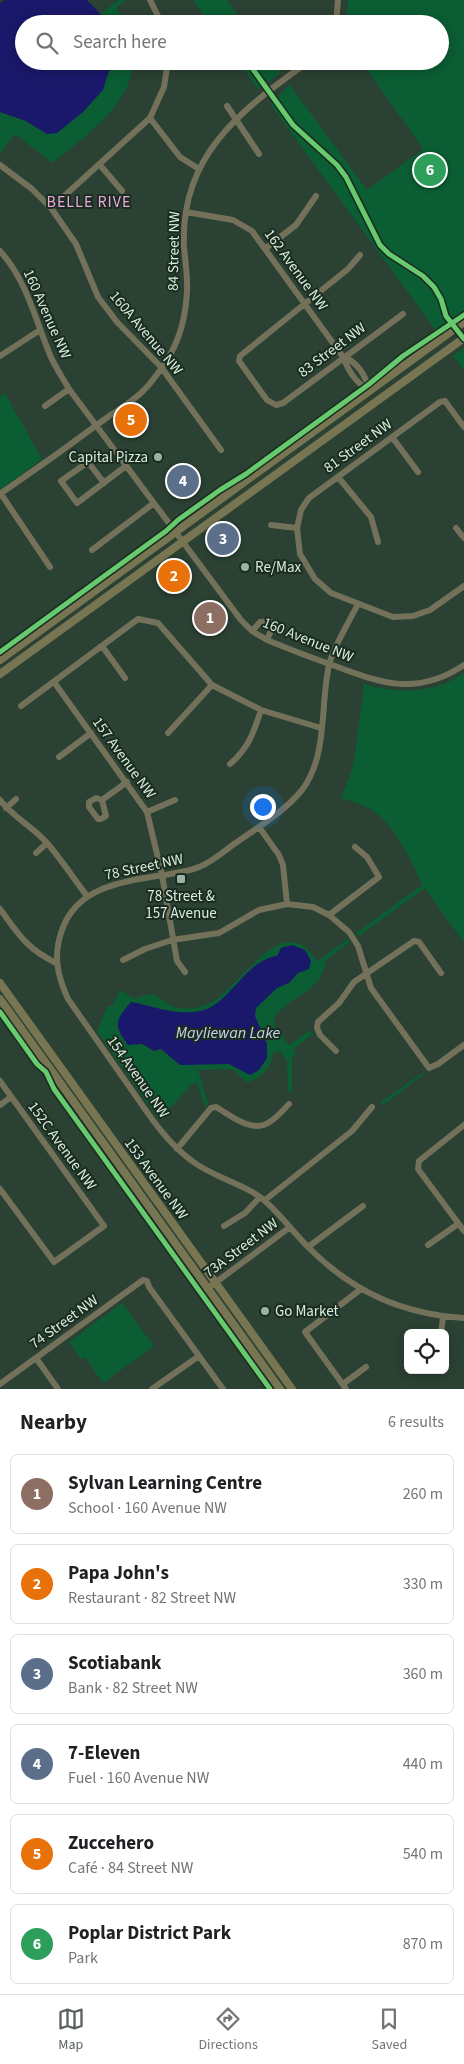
<!DOCTYPE html>
<html lang="en">
<head>
<meta charset="utf-8">
<style>
  body { margin:0; font-family:"Source Sans 3",sans-serif; background:#f2f2f2; color:#202124 }
  .controls { position:absolute; right:15px; bottom:15px; display:grid; overflow:hidden; border-radius:8px; box-shadow:0 2px 12px #0003 }
  .controls button { width:45px; height:45px; display:grid; place-items:center; padding:0; border:0; border-bottom:1px solid #e0e0e0; background:#fff; color:#202124; font:25px sans-serif }
  .you { position:absolute; left:262px; top:806px; width:18px; height:18px; margin:-12px; border:4px solid #fff; border-radius:50%; background:#1a73e8; box-shadow:0 0 0 8px #1a73e833 }
  .badge { display:grid; place-items:center; width:32px; height:32px; border-radius:50%; background:#57625d; color:#fff; font-size:16px; font-weight:700 }
  .pin { position:absolute; translate:-50% -50%; border:2px solid #fff; box-shadow:0 1px 5px #0006 }
  .list { margin:0; padding:0; list-style:none }
  h2 { display:flex; justify-content:space-between; align-items:center; height:65px; margin:0; padding:0 20px; font-size:21px }
  h2 small { font-size:16px; font-weight:400; color:#757577 }
  .list li { display:grid; grid-template-columns:32px 1fr auto; gap:15px; align-items:center; box-sizing:border-box; height:80px; margin:0 10px 10px; padding:0 10px; border:1px solid #e0e0e0; border-radius:8px }
  .list b { display:block; font-size:19px; white-space:nowrap }
  .list p { margin:0; font-size:16px; white-space:nowrap; color:#757577 }
  .list em { font-size:16px; font-style:normal; color:#757577 }
  .icon { flex:none; width:28px; height:28px; fill:none; stroke:currentColor; stroke-width:2; stroke-linecap:round; stroke-linejoin:round }
  .map { position:relative; flex:none; width:464px; height:1389px; overflow:hidden }
  .search { position:absolute; background:#fff; box-shadow:0 2px 12px #0003; left:15px; right:15px; top:15px; height:55px; display:flex; align-items:center; gap:12px; box-sizing:border-box; padding:0 18px; border-radius:28px; color:#757577; font-size:19px }
  .sheet { height:605px; background:#fff }
  nav { display:flex; justify-content:space-around; align-items:center; box-sizing:border-box; height:70px; border-top:1px solid #e0e0e0; background:#fff; font-size:14px; color:#757577 }
  nav a { display:grid; justify-items:center; gap:2px }
  nav .on { color:#57625d }
  .map>svg:first-child { display:block }
  .green { fill:#0b5d33 }
  .water { fill:#1a186a }
  .lines { fill:none; stroke-linecap:round; stroke-linejoin:round }
  .minor { stroke:#73715a; stroke-width:6 }
  .major { stroke:#777552; stroke-width:8 }
  .cycleway-casing { stroke:#1a2b1f; stroke-width:8 }
  .cycleway { stroke:#67ca6e; stroke-width:5 }
  .poi-dot { fill:#9bb1a2; stroke:#1a2b1f; stroke-width:2 }
  .labels { text-anchor:middle; dominant-baseline:central; stroke-width:4; stroke-linejoin:round; paint-order:stroke }
  .street-label { font-size:15px; fill:#d8eddd; stroke:#1a2b1f }
  .poi-label { font-size:15px; fill:#d8eddd; stroke:#1a2b1f; text-anchor:start }
  .neighbourhood-label { font-size:16px; letter-spacing:1px; fill:#eaaade; stroke:#1a2b1f }
  .water-label { font-size:16px; font-style:italic; fill:#ccd4ed; stroke:#1a2b1f }
</style>
</head>
<body>
<div class="map">
<svg width="464" height="1389" viewBox="0 0 464 1389">
  <rect width="100%" height="100%" fill="#2b4133"/>
  <path class="green" d="M 119,0 L 126,0 L 116,8 L 126,24 L 108,24 L 101,13 Z
    M 193,0 L 227,0 L 244,24 L 210,24 Z
    M 348,0 L 464,0 L 464,311 L 437,332 L 270,104 L 290,85 L 367,190 L 423,149 L 361,61 L 440,61 L 440,24 L 346,24 Z
    M 112,61 L 134,61 C 129,108 86,135 53,163 L 15,134 L 0,154 L 0,112 L 26,121 L 47,134 L 57,133 L 70,122 L 112,68 Z
    M 238,61 L 272,61 L 280,73 L 258,89 Z
    M 464,348 L 464,371 L 453,356 Z
    M 5,393 L 42,459 L 0,490 L 0,396 Z
    M 464,673 L 464,943 L 425,888 L 359,936 L 356,933 L 422,885 C 412,860 393,823 370,809 C 361,804 350,801 341,798 L 351,773 L 355,755 L 364,684 C 398,694 434,694 464,673 Z
    M 348,939 L 350,942 L 326,960 C 321,995 288,995 274,1019 L 274,1024 L 289,1045 L 310,1030 L 313,1034 L 293,1049 L 296,1054 L 292,1058 L 292,1093 L 288,1092 L 287,1061 L 279,1051 L 273,1053 C 272,1066 259,1082 246,1082 L 234,1070 L 230,1069 L 198,1070 L 208,1104 L 205,1107 L 197,1083 L 193,1083 L 159,1120 L 97,1031 L 108,1005 L 112,1007 L 120,990 L 135,999 C 140,996 147,994 153,995 C 159,997 164,1002 170,1005 C 181,1011 199,1009 210,1003 C 240,987 284,906 317,961 Z
    M 422,1073 L 423,1075 L 383,1105 L 381,1102 Z
    M 122,1303 L 154,1346 L 103,1383 L 85,1357 L 81,1359 L 69,1342 Z"/>
  <path class="water" d="M 5,0 L 87,0 L 108,22 L 108,24 L 24,24 L 24,61 L 112,61 L 103,90 L 83,112 L 57,133 L 47,134 L 26,121 L 0,112 L 0,3 Z
    M 292,945 L 305,950 L 311,961 L 309,969 L 298,973 L 289,983 L 277,988 L 256,1008 L 255,1016 L 267,1044 L 267,1058 L 259,1070 L 250,1075 L 229,1064 L 180,1065 L 161,1049 L 154,1051 L 142,1044 L 128,1045 C 113,1024 115,1021 131,1002 C 155,1006 175,1016 200,1011 C 229,1006 245,960 277,956 L 281,948 Z"/>
  <g class="lines">
    <path class="minor" d="M 150,0 L 162,24
      M 336,24 L 338,0
      M 227,106 L 259,154
      M 150,118 L 180,157 L 199,169
      M 0,165 L 32,189 L 51,208 L 76,244 L 98,297 L 117,322 L 161,367 L 221,450
      M 100,165 L 122,191
      M 51,208 L 150,118 L 164,87 L 168,61
      M 186,212 L 233,220 L 252,231 L 343,357 C 348,370 357,384 369,390
      M 266,248 L 296,225 L 316,196
      M 0,251 C 27,281 35,319 50,355 C 55,367 63,378 69,389 L 241,620 L 252,631 L 267,640 C 289,649 312,658 335,666 C 383,684 418,696 464,665
      M 360,255 L 348,269 L 240,356 L 239,361 L 267,400 L 276,405 L 283,403 L 403,314
      M 0,356 L 40,330
      M 343,357 C 357,361 366,376 369,390
      M 45,406 L 69,389
      M 464,427 L 445,401 L 440,402 L 309,498 L 301,510 L 297,528 L 300,554 L 315,579 L 331,593 L 393,617 L 413,616 L 430,610 L 464,586
      M 392,437 L 418,472
      M 338,477 L 371,517 L 378,542
      M 104,483 L 88,462 L 61,481 L 77,503 L 126,466
      M 0,494 C 35,470 70,445 105,419 C 117,410 134,401 144,390 C 154,380 164,365 171,353 C 181,335 186,311 187,291 C 188,279 185,259 184,246 C 180,154 242,110 309,61
      M 1,494 L 50,567
      M 271,525 L 297,528
      M 456,528 L 464,538
      M 92,550 L 154,503
      M 358,604 C 350,620 332,650 329,665 C 320,705 328,756 302,790 C 284,812 257,828 234,844 C 223,852 212,862 199,867 C 190,871 179,872 170,874 C 129,881 78,884 62,930 C 53,955 57,975 68,999 C 89,1029 110,1059 131,1089 C 149,1115 166,1142 192,1161 C 214,1178 244,1183 265,1201 C 281,1215 294,1233 309,1248 C 353,1292 402,1314 464,1318
      M 252,631 L 260,622 L 270,621 L 272,628 L 267,640
      M 102,646 L 125,678
      M 54,682 L 147,812 L 162,875 L 177,961 L 185,972
      M 21,706 L 138,619 L 158,623 L 212,685 L 261,710 L 321,728
      M 168,733 L 212,685
      M 59,757 L 91,733
      M 230,764 C 248,749 254,732 261,710
      M 96,798 L 102,800 L 106,816 L 101,819 L 98,819 L 89,807 L 89,802 Z
      M 0,800 C 13,817 33,827 47,843 C 61,859 74,879 87,896
      M 102,800 L 127,782
      M 6,808 L 16,799
      M 147,812 L 175,800
      M 259,827 L 279,855 L 283,865 L 287,904
      M 36,853 L 47,843
      M 0,909 C 20,936 26,948 56,963
      M 329,915 L 379,877 L 367,857 L 355,847
      M 123,960 L 145,949 L 172,940 L 219,933 L 259,910 L 287,904 L 313,907 L 329,915 L 349,932 L 358,946 L 371,988 L 429,1068 L 438,1064 L 464,1045
      M 336,1051 L 320,1035 L 317,1028 L 318,1022 L 339,1003 L 354,982 L 414,941 L 419,942 L 441,973
      M 0,1081 L 104,1226 L 54,1262 L 0,1189
      M 0,1105 L 11,1097
      M 464,1125 L 419,1161 L 418,1169 L 464,1231
      M 177,1149 L 211,1108 L 216,1107 C 230,1115 251,1133 268,1123 C 276,1119 283,1110 289,1104
      M 265,1200 L 352,1131 L 372,1107
      M 224,1226 L 245,1213 L 260,1197
      M 428,1245 L 458,1224
      M 308,1247 L 363,1206
      M 207,1289 L 290,1227
      M 441,1333 L 443,1317
      M 36,1358 L 58,1389
      M 0,1384 L 143,1280 L 147,1281 L 149,1287 L 223,1389
      M 343,1384 L 366,1367
      M 152,1389 L 199,1356
      M 346,1389 L 305,1332 L 361,1289"/>
    <path class="major" d="M 0,660 L 464,322
      M 0,674 L 464,338
      M 0,983 L 292,1389
      M 0,999 L 280,1389"/>
    <defs>
      <path id="cycleway" d="M 247,61 L 293,125 L 337,165 L 346,177 L 380,245 L 389,254 L 423,276 L 434,287 L 441,299 L 446,316 L 464,339
        M 0,652 L 166,531 L 178,520 L 220,490 L 246,474 L 368,385 L 403,356 L 464,315
        M 0,1012 L 37,1064 L 46,1072 L 54,1089 L 270,1389"/>
    </defs>
    <use href="#cycleway" class="cycleway-casing"/>
    <use href="#cycleway" class="cycleway"/>
  </g>
  <g class="poi-dot">
    <circle cx="158" cy="457" r="5"/>
    <circle cx="245" cy="567" r="5"/>
    <rect x="176" y="874" width="10" height="10" rx="2.5"/>
    <circle cx="265" cy="1311" r="5"/>
  </g>
  <g class="labels">
    <g class="street-label">
      <text transform="translate(174 251) rotate(-89)">84 Street NW</text>
      <text transform="translate(296 270) rotate(54)">162 Avenue NW</text>
      <text transform="translate(47 314) rotate(66)">160 Avenue NW</text>
      <text transform="translate(146 333) rotate(50)">160A Avenue NW</text>
      <text transform="translate(332 350) rotate(-37)">83 Street NW</text>
      <text transform="translate(358 446) rotate(-36)">81 Street NW</text>
      <text transform="translate(308 640) rotate(22)">160 Avenue NW</text>
      <text transform="translate(124 758) rotate(54)">157 Avenue NW</text>
      <text transform="translate(144 867) rotate(-12)">78 Street NW</text>
      <text transform="translate(138 1077) rotate(55)">154 Avenue NW</text>
      <text transform="translate(62 1146) rotate(54)">152C Avenue NW</text>
      <text transform="translate(156 1179) rotate(54)">153 Avenue NW</text>
      <text transform="translate(241 1248) rotate(-37)">73A Street NW</text>
      <text transform="translate(64 1322) rotate(-36)">74 Street NW</text>
    </g>
    <g class="poi-label">
      <text x="148" y="457" text-anchor="end">Capital Pizza</text>
      <text x="255" y="567">Re/Max</text>
      <text x="181" y="896" text-anchor="middle">78 Street &amp;<tspan x="181" dy="17">157 Avenue</tspan></text>
      <text x="275" y="1311">Go Market</text>
    </g>
    <g class="neighbourhood-label">
      <text x="89" y="202">BELLE RIVE</text>
    </g>
    <g class="water-label">
      <text x="228" y="1033">Mayliewan Lake</text>
    </g>
  </g>
</svg>
<div class="controls">
<button><svg class="icon" aria-label="locate" viewBox="0 0 24 24"><circle cx="12" cy="12" r="6"/><path d="M12 2v4M12 18v4M2 12h4M18 12h4"/></svg></button>
</div>
<div class="you"></div>
<div class="pin badge" style="left:210px;top:618px;background:#8d6e63">1</div>
<div class="pin badge" style="left:174px;top:576px;background:#e8710a">2</div>
<div class="pin badge" style="left:223px;top:539px;background:#5c6f8a">3</div>
<div class="pin badge" style="left:183px;top:481px;background:#5c6f8a">4</div>
<div class="pin badge" style="left:131px;top:420px;background:#e8710a">5</div>
<div class="pin badge" style="left:430px;top:170px;background:#2e9e5b">6</div>
<div class="search"><svg class="icon" aria-label="search" viewBox="0 0 24 24"><circle cx="10" cy="10" r="6"/><path d="M15 15l6 6"/></svg>Search here</div>
</div>
<section class="sheet">
<h2>Nearby<small>6 results</small></h2>
<ul class="list">
<li><span class="badge" style="background:#8d6e63">1</span><div><b>Sylvan Learning Centre</b><p>School · 160 Avenue NW</p></div><em>260 m</em></li>
<li><span class="badge" style="background:#e8710a">2</span><div><b>Papa John's</b><p>Restaurant · 82 Street NW</p></div><em>330 m</em></li>
<li><span class="badge" style="background:#5c6f8a">3</span><div><b>Scotiabank</b><p>Bank · 82 Street NW</p></div><em>360 m</em></li>
<li><span class="badge" style="background:#5c6f8a">4</span><div><b>7-Eleven</b><p>Fuel · 160 Avenue NW</p></div><em>440 m</em></li>
<li><span class="badge" style="background:#e8710a">5</span><div><b>Zuccehero</b><p>Café · 84 Street NW</p></div><em>540 m</em></li>
<li><span class="badge" style="background:#2e9e5b">6</span><div><b>Poplar District Park</b><p>Park</p></div><em>870 m</em></li>
</ul>
</section>
<nav>
<a class="on"><svg class="icon" aria-label="map" viewBox="0 0 24 24"><path d="M3 6l6-2 6 2 6-2v14l-6 2-6-2-6 2zM9 4v14M15 6v14"/></svg>Map</a>
<a><svg class="icon" aria-label="directions" viewBox="0 0 24 24"><path d="M12 3l9 9-9 9-9-9zM9 14v-3h6M13 9l2 2-2 2"/></svg>Directions</a>
<a><svg class="icon" aria-label="saved" viewBox="0 0 24 24"><path d="M7 4h10v16l-5-4-5 4z"/></svg>Saved</a>
</nav>
</body>
</html>
